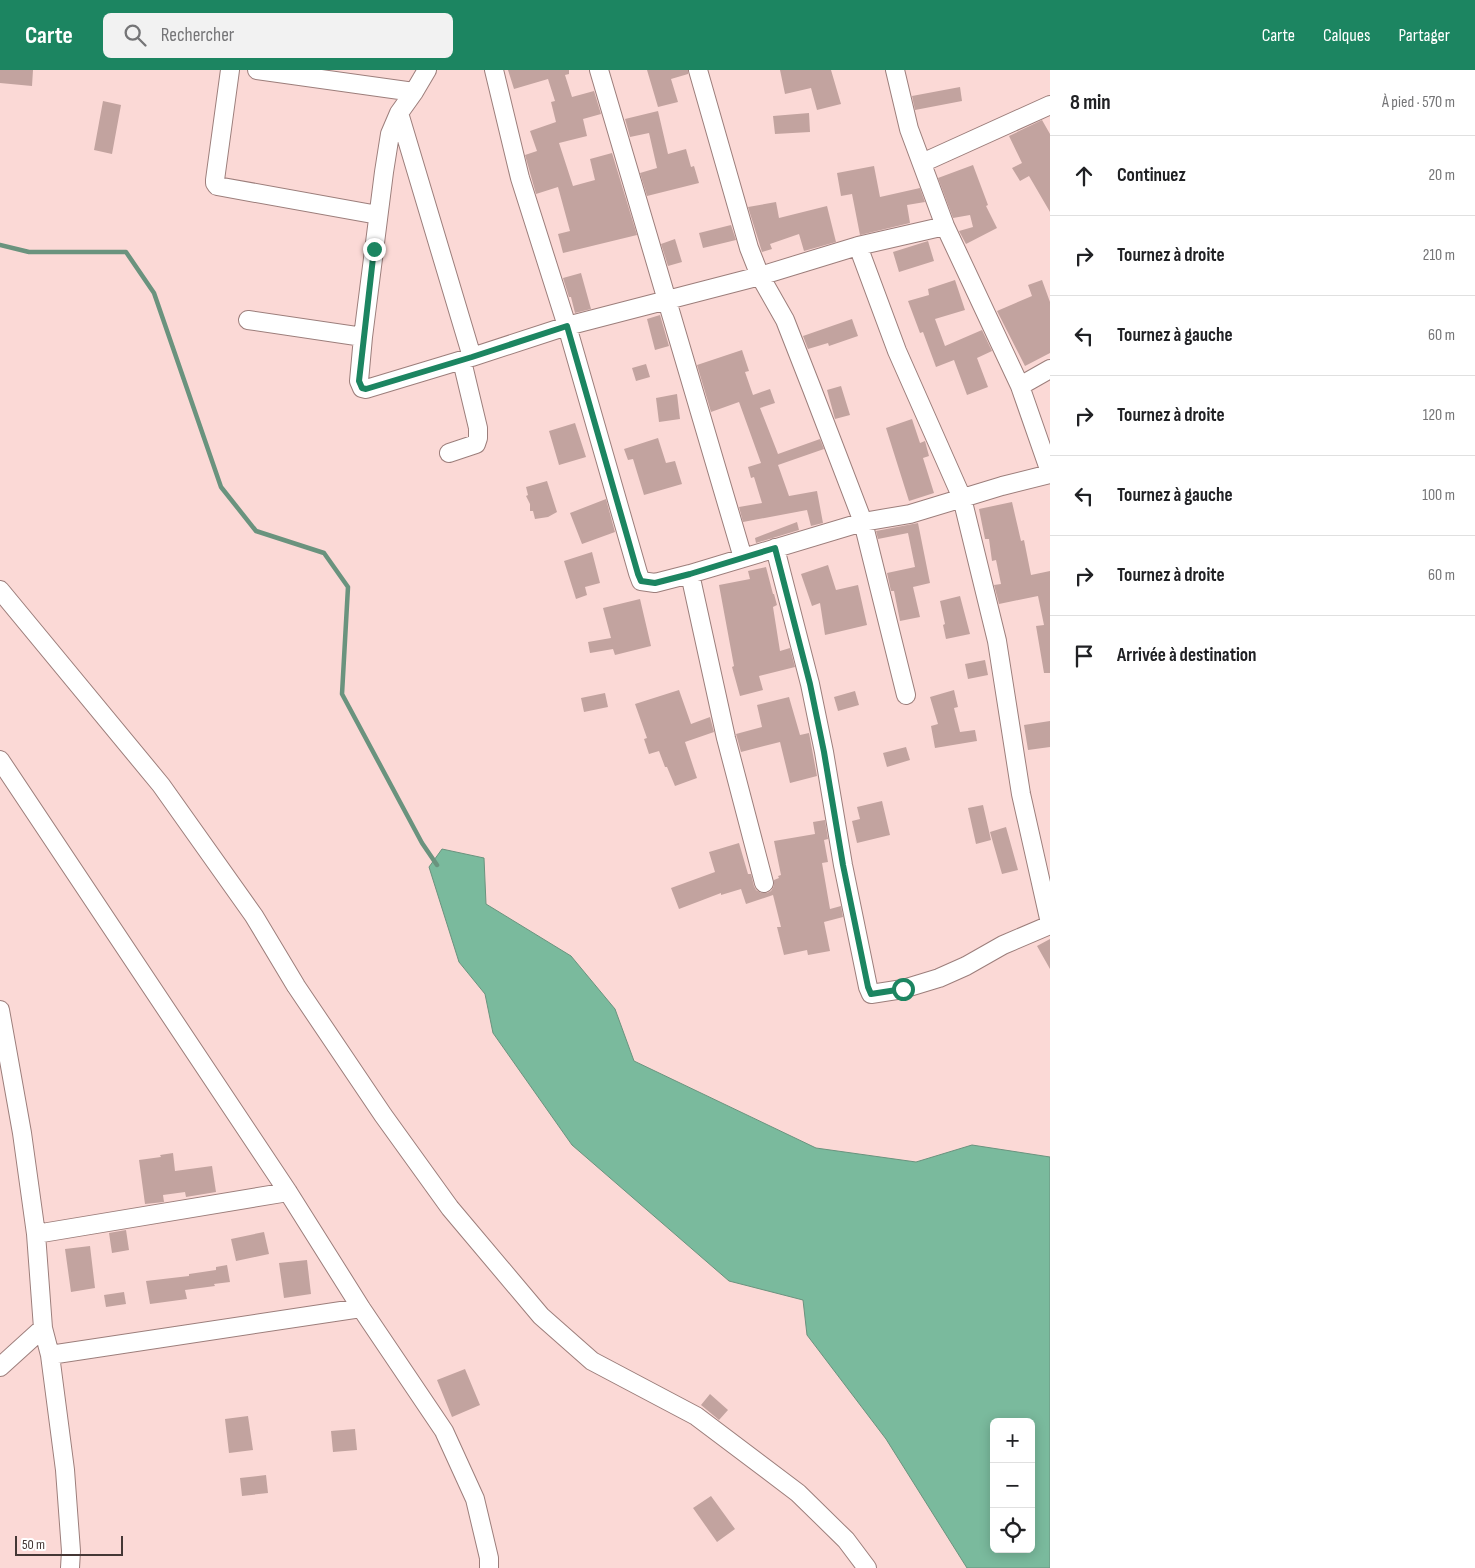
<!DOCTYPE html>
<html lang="fr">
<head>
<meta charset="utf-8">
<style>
  body { margin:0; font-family:"Sofia Sans Condensed",sans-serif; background:#f2f2f2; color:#202124 }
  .controls { position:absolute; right:15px; bottom:15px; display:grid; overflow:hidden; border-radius:8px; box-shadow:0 2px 12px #0003 }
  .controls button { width:45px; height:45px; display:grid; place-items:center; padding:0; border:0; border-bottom:1px solid #e0e0e0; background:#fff; color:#202124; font:25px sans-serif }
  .scale { position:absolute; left:15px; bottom:12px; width:108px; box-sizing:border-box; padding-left:5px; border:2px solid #443735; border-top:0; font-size:14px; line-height:18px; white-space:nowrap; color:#443735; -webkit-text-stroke:4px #fff; paint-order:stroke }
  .stop { position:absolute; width:15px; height:15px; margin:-11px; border:4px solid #1c8561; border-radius:50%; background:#fff }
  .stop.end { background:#1c8561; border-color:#fff; box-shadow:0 1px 5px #0008 }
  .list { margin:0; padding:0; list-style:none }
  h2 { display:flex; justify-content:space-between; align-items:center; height:65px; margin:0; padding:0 20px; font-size:21px }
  h2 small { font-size:16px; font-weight:400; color:#757577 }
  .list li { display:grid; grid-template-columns:32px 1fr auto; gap:15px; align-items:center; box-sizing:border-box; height:80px; padding:0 20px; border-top:1px solid #e0e0e0 }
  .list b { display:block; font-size:19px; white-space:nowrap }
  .list em { font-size:16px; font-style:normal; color:#757577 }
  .icon { flex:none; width:28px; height:28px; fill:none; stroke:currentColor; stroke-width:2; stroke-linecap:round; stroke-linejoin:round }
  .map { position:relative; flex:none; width:1050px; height:1498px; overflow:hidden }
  header { display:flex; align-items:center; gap:30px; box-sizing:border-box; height:70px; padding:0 25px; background:#1c8561; color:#fff }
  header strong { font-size:24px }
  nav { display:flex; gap:28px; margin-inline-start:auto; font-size:18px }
  .search { width:350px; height:45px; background:#f2f2f2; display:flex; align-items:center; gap:12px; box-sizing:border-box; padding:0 18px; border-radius:8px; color:#757577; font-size:19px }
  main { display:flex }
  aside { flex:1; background:#fff }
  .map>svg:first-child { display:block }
  .water { fill:#7aba9d; stroke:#6a937e; fill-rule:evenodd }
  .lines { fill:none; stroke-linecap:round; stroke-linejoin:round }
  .stream { stroke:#6a937e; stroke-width:4.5 }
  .building { fill:#c2a39f }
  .minor-casing { stroke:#9c7e7b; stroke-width:20 }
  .minor { stroke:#fff; stroke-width:18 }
  .route { stroke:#1c8561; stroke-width:6 }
</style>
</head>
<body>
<header>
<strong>Carte</strong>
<div class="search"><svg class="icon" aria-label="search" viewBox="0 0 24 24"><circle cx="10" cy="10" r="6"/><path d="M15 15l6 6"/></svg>Rechercher</div>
<nav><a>Carte</a><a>Calques</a><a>Partager</a></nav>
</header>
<main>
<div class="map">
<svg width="1050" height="1498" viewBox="0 0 1050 1498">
  <rect width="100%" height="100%" fill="#fbd9d6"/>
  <path class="water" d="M 442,779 L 484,788 L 486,834 L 571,886 L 615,939 L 634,991 L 816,1078 L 916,1092 L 972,1075 L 1050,1087 L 1050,1498 L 967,1498 L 886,1369 L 807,1265 L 803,1230 L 729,1211 L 572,1075 L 493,963 L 485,924 L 459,892 L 429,797 ZM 994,1352 L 1031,1352 L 1031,1479 L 994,1479 Z"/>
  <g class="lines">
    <path class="stream" d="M 0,175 L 29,182 L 126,182 L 154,223 L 221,417 L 256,461 L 324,483 L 348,517 L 342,624 L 422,773 L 437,795"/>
  </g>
  <path class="building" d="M 0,0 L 33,0 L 32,16 L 0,13 Z
    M 508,0 L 569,0 L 569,4 L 565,5 L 572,27 L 594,21 L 601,44 L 583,49 L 587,66 L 559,73 L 573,116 L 595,110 L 590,89 L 612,83 L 637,165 L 563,183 L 558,164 L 570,161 L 558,117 L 536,124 L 525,85 L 537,81 L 530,61 L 556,52 L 551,32 L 555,31 L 548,9 L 514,19 Z
    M 647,0 L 688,0 L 688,4 L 671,9 L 678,32 L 658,37 Z
    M 780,0 L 831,0 L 841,34 L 817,40 L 811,18 L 785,24 Z
    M 960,17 L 962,31 L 915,40 L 912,26 Z
    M 103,31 L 121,35 L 112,84 L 94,80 Z
    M 658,41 L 668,84 L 686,79 L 691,97 L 694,96 L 699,113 L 647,126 L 640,103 L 657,98 L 649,63 L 630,67 L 625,49 Z
    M 809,43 L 810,62 L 775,64 L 773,46 Z
    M 1042,50 L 1050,64 L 1050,142 L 1029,106 L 1020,111 L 1012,98 L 1022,93 L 1009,66 Z
    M 973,95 L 988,135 L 986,136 L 997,158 L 966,174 L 959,161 L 973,157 L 970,145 L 953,148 L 938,108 Z
    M 874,96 L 880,127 L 920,118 L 925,132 L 907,135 L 910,153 L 860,165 L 852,124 L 841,126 L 837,103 Z
    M 776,132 L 779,148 L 827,136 L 836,172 L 804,181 L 799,164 L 770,174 L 772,179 L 762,182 L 748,137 Z
    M 731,155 L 736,170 L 703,178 L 699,163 Z
    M 675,169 L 682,192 L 668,196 L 661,174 Z
    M 928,171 L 934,191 L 899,202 L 893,182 Z
    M 581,203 L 591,239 L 575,243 L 571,227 L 569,227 L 563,208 Z
    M 955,210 L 965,240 L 935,249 L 945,276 L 982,260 L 992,281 L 977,288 L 988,317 L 967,325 L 954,290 L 936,297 L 923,262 L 920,263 L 908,231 L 929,225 L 928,219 Z
    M 1042,210 L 1050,232 L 1050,283 L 1025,296 L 997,241 L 1032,226 L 1028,215 Z
    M 660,245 L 669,276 L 655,280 L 647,249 Z
    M 852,249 L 858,266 L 829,276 L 828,273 L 808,279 L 803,266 Z
    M 742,280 L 749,301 L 745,302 L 753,325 L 770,319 L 775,333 L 760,338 L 778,384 L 820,369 L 824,379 L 778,395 L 789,426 L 817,421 L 823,453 L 811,456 L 807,440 L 743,452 L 739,437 L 762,433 L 754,407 L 751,408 L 748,397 L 761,393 L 739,332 L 711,342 L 697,295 Z
    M 646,294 L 650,307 L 636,311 L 632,298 Z
    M 841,316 L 850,345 L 835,349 L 827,320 Z
    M 677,324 L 680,349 L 659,352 L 656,328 Z
    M 912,349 L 920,373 L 925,371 L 929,386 L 923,388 L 934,423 L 909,431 L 886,358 Z
    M 575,353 L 586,387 L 559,395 L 549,361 Z
    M 658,368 L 666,393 L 675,391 L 682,414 L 644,425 L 633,389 L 628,390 L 624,379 Z
    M 547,411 L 557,442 L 548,447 L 535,449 L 533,441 L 530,441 L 530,434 L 526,426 L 528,425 L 526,417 Z
    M 606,429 L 615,462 L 582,474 L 570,443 Z
    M 1012,432 L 1021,471 L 1024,470 L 1031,505 L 1050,501 L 1050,603 L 1044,603 L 1036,556 L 1044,555 L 1038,526 L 999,534 L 994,515 L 1001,514 L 996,490 L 992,491 L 989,469 L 985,469 L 979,439 Z
    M 797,452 L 799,460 L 756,473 L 755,468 Z
    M 918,453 L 930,513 L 913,517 L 920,547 L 900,551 L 894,521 L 891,521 L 887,503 L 915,497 L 908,463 L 878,469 L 876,461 Z
    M 592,482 L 600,513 L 585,517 L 587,525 L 576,529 L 564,491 Z
    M 828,495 L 836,520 L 858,515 L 867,555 L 825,565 L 820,533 L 812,536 L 801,504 Z
    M 766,497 L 773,524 L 774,524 L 777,535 L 773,537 L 780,581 L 790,578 L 795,597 L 759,606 L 763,620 L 740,626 L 732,597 L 734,596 L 719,515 L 750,509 L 748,501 Z
    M 960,526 L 970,564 L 946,569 L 943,555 L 945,554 L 940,531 Z
    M 640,529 L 651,576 L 615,585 L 613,579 L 590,583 L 588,572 L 611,568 L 603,538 Z
    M 985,590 L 988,605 L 968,609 L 965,594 Z
    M 679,620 L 691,654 L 710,647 L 714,662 L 685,672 L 697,708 L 675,716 L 667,697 L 665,697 L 659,681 L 649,684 L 644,669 L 647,668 L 635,634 Z
    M 954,620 L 958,637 L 954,638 L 960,662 L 975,660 L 977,671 L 935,678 L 931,656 L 938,654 L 930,627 Z
    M 855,621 L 859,635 L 838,641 L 834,627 Z
    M 605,623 L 608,637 L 584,642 L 581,628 Z
    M 789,627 L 800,665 L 809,663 L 817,706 L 790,713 L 780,672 L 741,682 L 736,664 L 762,657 L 757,635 Z
    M 1050,651 L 1050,677 L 1028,680 L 1024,655 Z
    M 906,677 L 910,690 L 887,697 L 883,683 Z
    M 882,731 L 890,765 L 857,773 L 852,751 L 860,749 L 857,737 Z
    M 983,735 L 991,770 L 976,774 L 968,738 Z
    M 825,750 L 828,769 L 824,770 L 828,792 L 822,793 L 830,839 L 841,836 L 843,847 L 824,852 L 830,881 L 808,885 L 807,880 L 784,885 L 777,857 L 781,857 L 773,825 L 746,834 L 741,819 L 721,825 L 721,823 L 679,839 L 671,818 L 715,802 L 709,782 L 739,773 L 748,804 L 751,804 L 754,816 L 756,820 L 761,823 L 767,823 L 771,821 L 774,816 L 774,810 L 779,808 L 778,806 L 781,805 L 774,771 L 815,764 L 813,752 Z
    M 1006,757 L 1018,800 L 1002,804 L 990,762 Z
    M 1050,869 L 1050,899 L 1037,876 Z
    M 173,1083 L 175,1101 L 212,1096 L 216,1122 L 186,1127 L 185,1122 L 163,1125 L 164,1132 L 145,1134 L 139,1090 L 161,1087 L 160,1085 Z
    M 126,1160 L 129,1180 L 112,1183 L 109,1163 Z
    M 264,1162 L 269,1184 L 236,1191 L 231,1169 Z
    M 90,1176 L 95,1218 L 71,1222 L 65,1179 Z
    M 307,1190 L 311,1224 L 284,1228 L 279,1193 Z
    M 227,1195 L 230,1212 L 214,1214 L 215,1216 L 185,1220 L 187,1229 L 150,1234 L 146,1211 L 189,1206 L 189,1204 L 216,1200 L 216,1197 Z
    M 124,1222 L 126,1234 L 106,1237 L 104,1225 Z
    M 465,1299 L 480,1335 L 452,1347 L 437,1310 Z
    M 710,1324 L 728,1340 L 719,1350 L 701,1335 Z
    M 248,1346 L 253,1380 L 229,1383 L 225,1349 Z
    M 355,1359 L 357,1380 L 333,1382 L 331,1361 Z
    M 266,1405 L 268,1423 L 242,1426 L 240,1408 Z
    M 711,1426 L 735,1459 L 717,1472 L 693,1438 Z"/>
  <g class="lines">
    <defs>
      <path id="minor" d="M 230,0 L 215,110 L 215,113 L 217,116 L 378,145
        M 257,0 L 414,22
        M 427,0 L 414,22 L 399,43 L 390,64 L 384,102 L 363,267 L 359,311 L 362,318 L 366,319 L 472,287 L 567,256 L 760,206 L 858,176 L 945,156
        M 494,0 L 520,108 L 567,256 L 638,503 L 641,511 L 655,513 L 690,504 L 863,452 L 910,444 L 1002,416 L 1050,404
        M 599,0 L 743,488
        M 698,0 L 749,178 L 760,206 L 785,250 L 812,319 L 863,452 L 906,625
        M 895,0 L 909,59 L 945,156 L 1020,316 L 1050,402
        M 399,43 L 472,287
        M 922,93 L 1050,35
        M 858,176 L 897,281 L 962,428 L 997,571 L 1021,724 L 1050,853
        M 248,250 L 363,267
        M 1020,316 L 1050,299
        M 449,383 L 476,374 L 478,368 L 478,358 L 462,291
        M 775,478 L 810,614 L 824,682 L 843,795 L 868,917 L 871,924 L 903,919 L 939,908 L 966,896 L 1003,875 L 1050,855
        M 690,504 L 726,668 L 764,813
        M 0,520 L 161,715 L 254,846 L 296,916 L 383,1045 L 450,1138 L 541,1246 L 592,1291 L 696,1346 L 798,1423 L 846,1470 L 867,1498
        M 0,690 L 288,1122 L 361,1238 L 444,1361 L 475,1429 L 489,1488 L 489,1498
        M 0,940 L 22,1063 L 36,1164 L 43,1258 L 50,1285 L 65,1400 L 71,1481 L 70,1498
        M 36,1164 L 288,1122
        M 50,1285 L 361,1238
        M 0,1297 L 43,1258"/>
    </defs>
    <use href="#minor" class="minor-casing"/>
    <use href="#minor" class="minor"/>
  </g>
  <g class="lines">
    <path class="route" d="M 374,179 L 359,311 L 362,318 L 366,319 L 472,287 L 567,256 L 638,504 L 641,511 L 655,513 L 690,504 L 775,478 L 810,614 L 824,682 L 843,795 L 868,917 L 871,924 L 903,919"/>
  </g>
</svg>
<div class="controls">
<button>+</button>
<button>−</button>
<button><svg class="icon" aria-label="locate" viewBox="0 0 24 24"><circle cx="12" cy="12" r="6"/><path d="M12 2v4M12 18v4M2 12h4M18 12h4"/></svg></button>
</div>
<div class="scale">50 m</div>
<div class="stop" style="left:903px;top:919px"></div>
<div class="stop end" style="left:374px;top:179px"></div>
</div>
<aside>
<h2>8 min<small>À pied · 570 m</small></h2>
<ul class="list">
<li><svg class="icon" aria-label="ahead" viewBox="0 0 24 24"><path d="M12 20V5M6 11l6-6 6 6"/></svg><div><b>Continuez</b></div><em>20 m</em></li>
<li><svg class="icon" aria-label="right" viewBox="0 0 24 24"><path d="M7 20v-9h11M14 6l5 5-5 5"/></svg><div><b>Tournez à droite</b></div><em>210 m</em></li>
<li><svg class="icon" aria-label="left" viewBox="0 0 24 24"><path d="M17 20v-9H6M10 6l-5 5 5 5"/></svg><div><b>Tournez à gauche</b></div><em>60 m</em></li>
<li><svg class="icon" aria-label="right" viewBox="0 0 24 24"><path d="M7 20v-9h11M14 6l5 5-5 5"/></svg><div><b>Tournez à droite</b></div><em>120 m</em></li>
<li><svg class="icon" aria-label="left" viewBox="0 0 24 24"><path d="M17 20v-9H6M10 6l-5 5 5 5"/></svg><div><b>Tournez à gauche</b></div><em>100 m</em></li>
<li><svg class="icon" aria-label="right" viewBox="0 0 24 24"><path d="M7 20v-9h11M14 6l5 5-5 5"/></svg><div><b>Tournez à droite</b></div><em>60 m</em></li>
<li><svg class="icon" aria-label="arrive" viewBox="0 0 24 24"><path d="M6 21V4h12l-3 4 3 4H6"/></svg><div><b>Arrivée à destination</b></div></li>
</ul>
</aside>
</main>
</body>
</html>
